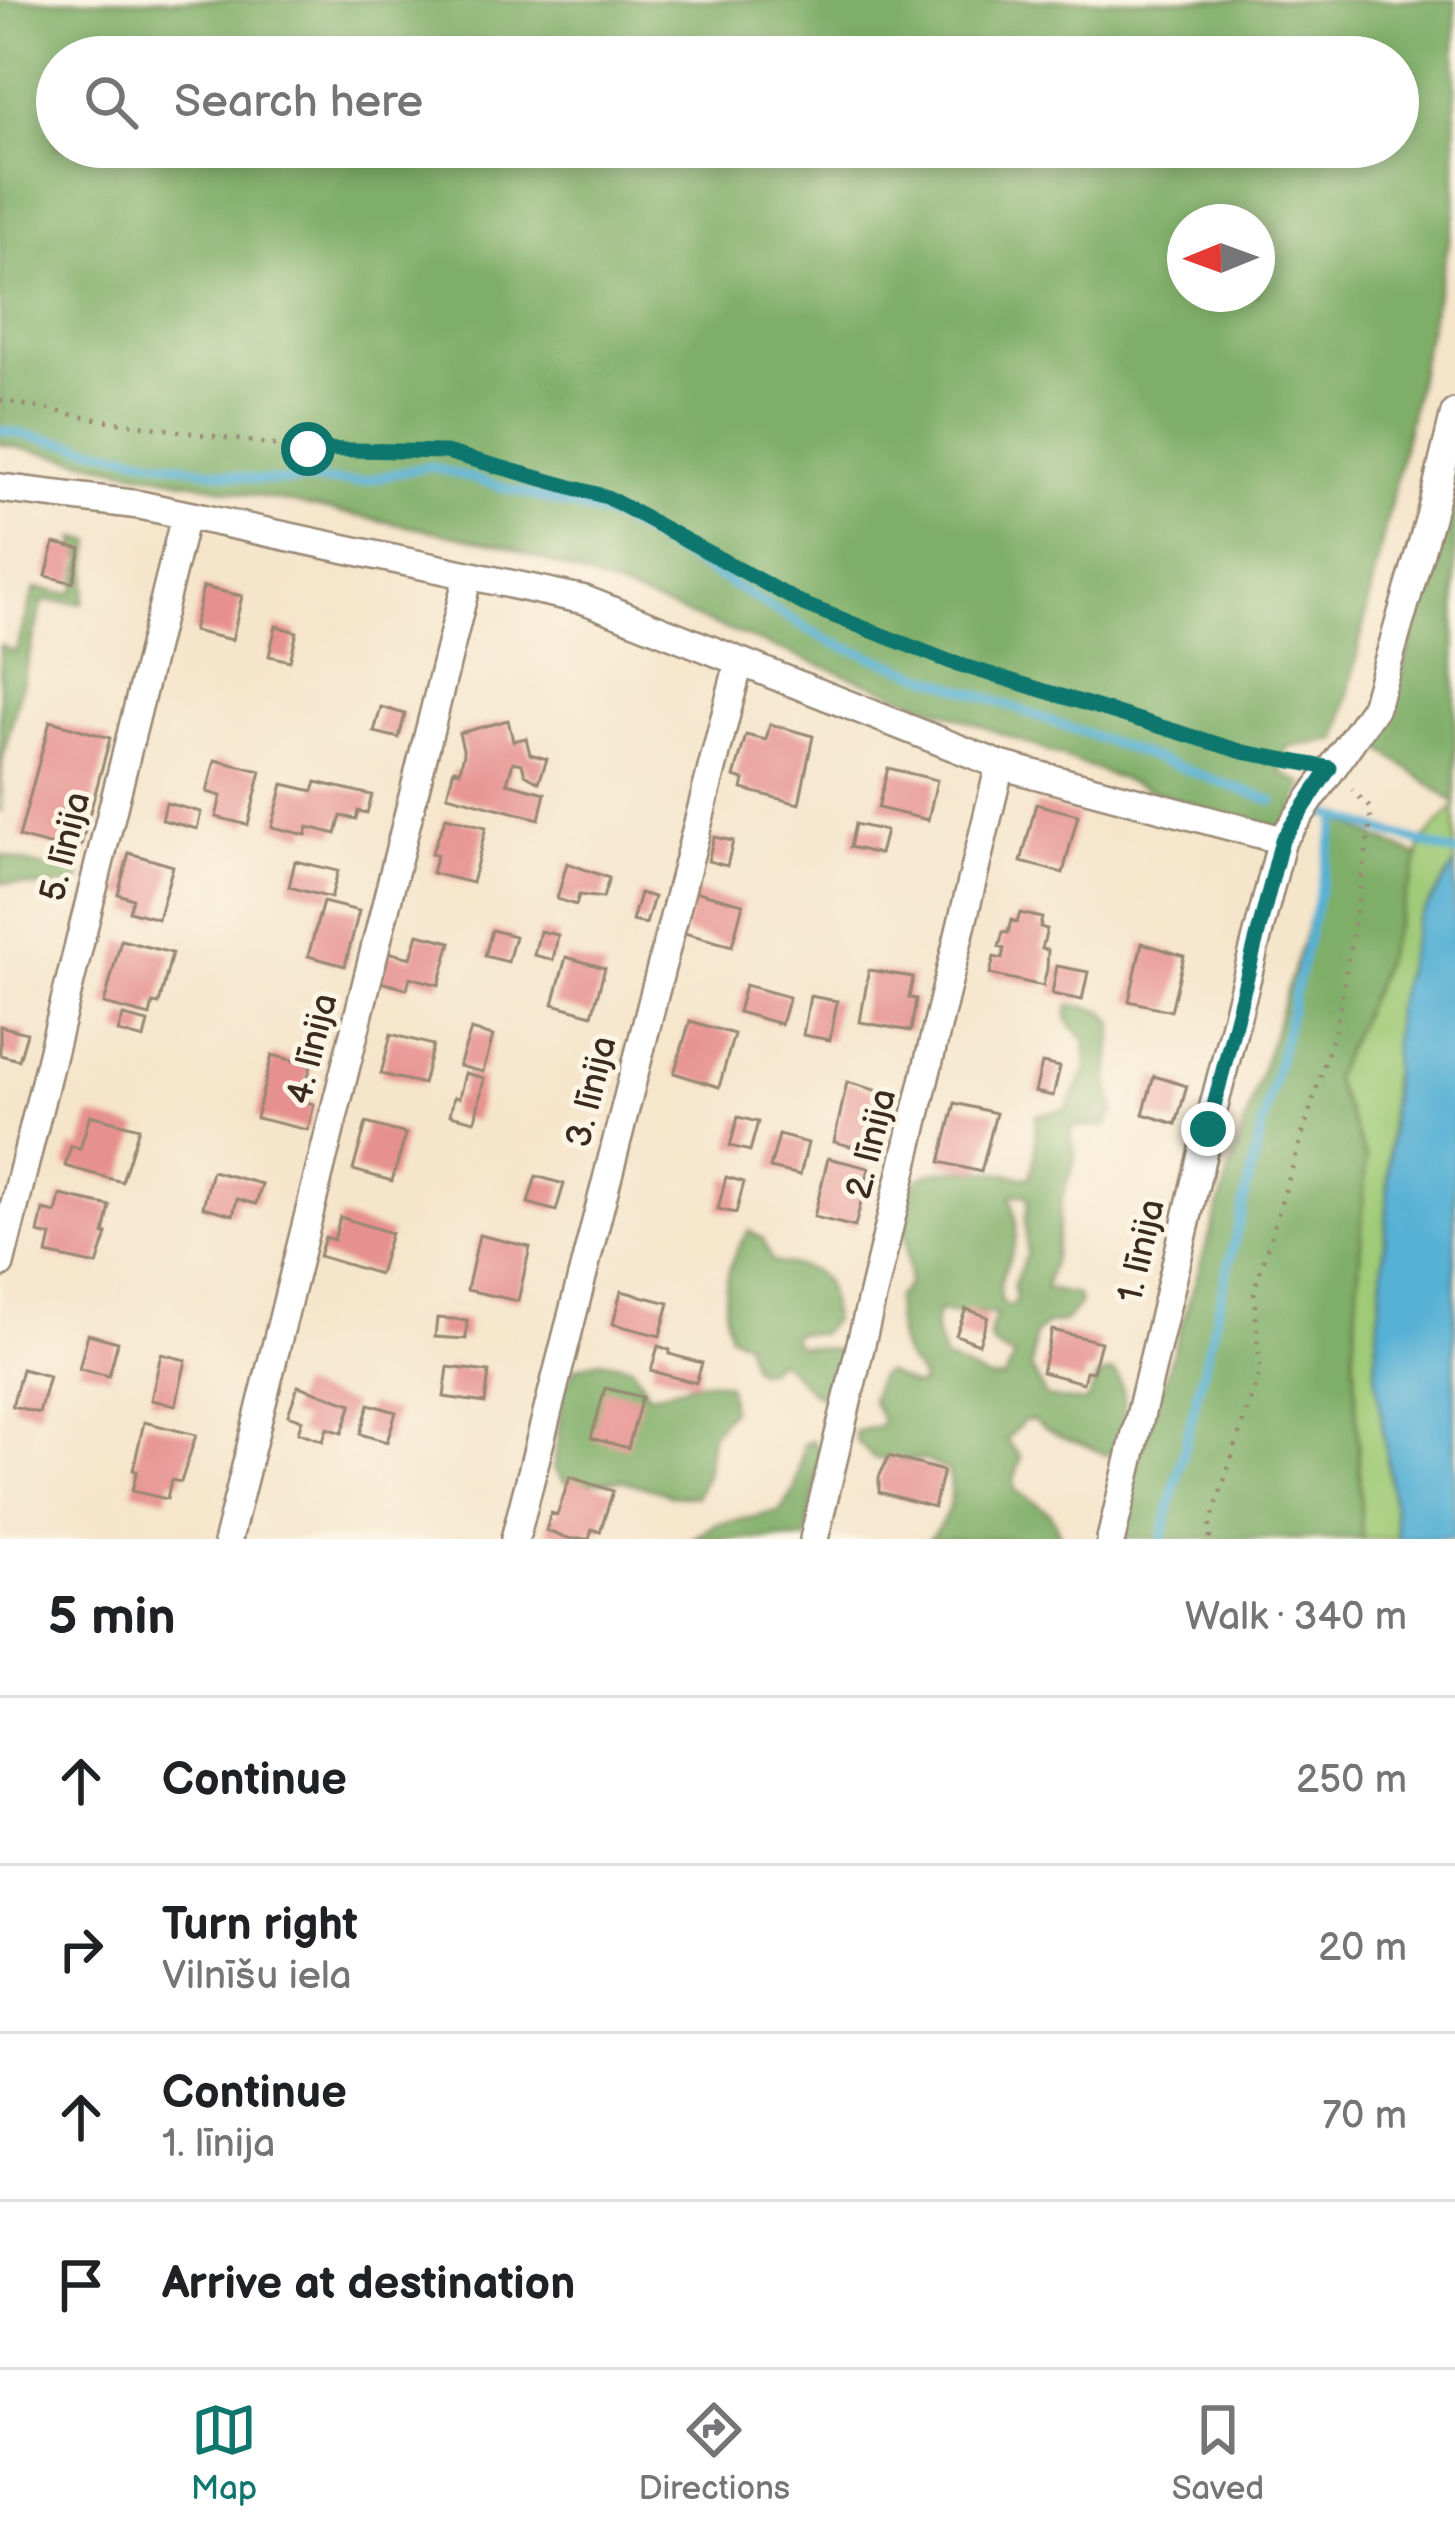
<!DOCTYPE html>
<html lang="en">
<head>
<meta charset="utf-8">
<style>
  body { margin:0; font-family:"Balsamiq Sans",sans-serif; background:#f2f2f2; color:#202124 }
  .compass { position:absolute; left:1167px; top:204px; width:108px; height:108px; border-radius:50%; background:#fff; box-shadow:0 6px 18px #0003; rotate:269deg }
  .stop { position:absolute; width:36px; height:36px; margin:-27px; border:9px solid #0f766e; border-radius:50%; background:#fff }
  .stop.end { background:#0f766e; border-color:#fff; box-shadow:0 3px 12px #0008 }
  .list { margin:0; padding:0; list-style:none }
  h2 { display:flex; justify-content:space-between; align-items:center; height:156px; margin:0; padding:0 48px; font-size:51px }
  h2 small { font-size:39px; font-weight:400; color:#757577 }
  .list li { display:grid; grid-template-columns:78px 1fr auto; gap:36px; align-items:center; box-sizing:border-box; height:168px; padding:0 48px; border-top:3px solid #e0e0e0 }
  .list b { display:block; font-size:45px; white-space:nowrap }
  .list p { margin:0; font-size:39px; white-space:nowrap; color:#757577 }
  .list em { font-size:39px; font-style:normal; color:#757577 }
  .icon { flex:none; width:66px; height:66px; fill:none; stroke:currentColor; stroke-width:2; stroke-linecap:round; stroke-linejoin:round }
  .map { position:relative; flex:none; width:1455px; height:1539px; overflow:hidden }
  .search { position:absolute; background:#fff; box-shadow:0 6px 18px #0003; left:36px; right:36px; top:36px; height:132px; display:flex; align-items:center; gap:30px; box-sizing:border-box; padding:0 42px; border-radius:66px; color:#757577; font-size:45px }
  .sheet { height:828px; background:#fff }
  nav { display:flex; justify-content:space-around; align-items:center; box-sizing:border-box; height:168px; border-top:3px solid #e0e0e0; background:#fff; font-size:33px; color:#757577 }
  nav a { display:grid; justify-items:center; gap:6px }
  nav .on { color:#0f766e }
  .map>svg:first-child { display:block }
  .green { fill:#9fca77; stroke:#6d7a4a; stroke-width:3 }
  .forest { fill:#7fae68; stroke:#5d6c43; stroke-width:3; fill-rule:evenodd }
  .water { fill:#57b1d5; stroke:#496e7a; stroke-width:3 }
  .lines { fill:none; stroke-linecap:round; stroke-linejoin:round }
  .stream { stroke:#57b1d5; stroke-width:9 }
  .building { fill:#e6918f }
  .street-casing { stroke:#988874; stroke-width:32 }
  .path { stroke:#988874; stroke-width:4.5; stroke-dasharray:3 9; stroke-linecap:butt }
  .street { stroke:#fff; stroke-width:27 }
  .route { stroke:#0f766e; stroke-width:15 }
  .labels { text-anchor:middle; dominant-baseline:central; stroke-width:10; stroke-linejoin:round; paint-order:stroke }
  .street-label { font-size:36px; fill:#3b2a1e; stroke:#fcf5e5 }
</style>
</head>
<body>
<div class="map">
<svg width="1455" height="1539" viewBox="0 0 1455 1539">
  <rect width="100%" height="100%" fill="#fcf5e5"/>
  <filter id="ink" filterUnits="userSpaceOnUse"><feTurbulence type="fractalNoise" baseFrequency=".00833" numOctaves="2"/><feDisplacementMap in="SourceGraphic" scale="24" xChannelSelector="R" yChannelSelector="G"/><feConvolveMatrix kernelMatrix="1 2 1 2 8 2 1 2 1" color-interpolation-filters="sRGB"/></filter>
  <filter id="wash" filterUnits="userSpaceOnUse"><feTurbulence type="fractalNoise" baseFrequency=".004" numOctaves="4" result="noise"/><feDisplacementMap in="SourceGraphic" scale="48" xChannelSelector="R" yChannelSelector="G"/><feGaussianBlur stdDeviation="2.7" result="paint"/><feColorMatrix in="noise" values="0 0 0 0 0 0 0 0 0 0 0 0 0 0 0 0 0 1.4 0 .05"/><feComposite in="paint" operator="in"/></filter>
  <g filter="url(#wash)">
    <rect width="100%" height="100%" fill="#f5e5cb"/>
    <path class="green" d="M 1455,806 L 1455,864 L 1417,922 L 1391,1083 L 1387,1212 L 1375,1371 L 1398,1539 L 1362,1539 L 1354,1352 L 1358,1258 L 1333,1078 L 1378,978 L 1422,842 Z"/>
    <path class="forest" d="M 0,0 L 1455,0 L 1455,213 L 1338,740 L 1287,747 L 1281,773 L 1304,784 L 1282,840 L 506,546 L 0,444 ZM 57,57 L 1398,57 L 1398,147 L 57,147 ZM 1185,222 L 1257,222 L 1257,294 L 1185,294 Z
      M 1455,473 L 1455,803 L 1382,750 Z
      M 76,538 L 92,541 L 83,603 L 43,601 L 2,761 L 0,814 L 0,645 L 15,653 L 35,589 C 49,588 62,596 74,592 L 83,560 L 76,546 Z
      M 1337,819 L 1419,857 L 1378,978 L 1333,1078 L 1366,1158 L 1354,1352 L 1362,1539 L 1114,1539 L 1324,873 Z
      M 0,855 L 46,868 L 79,869 L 81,877 L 78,884 L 39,887 L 0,882 Z
      M 1070,1004 L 1104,1011 L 1114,1023 C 1113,1056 1103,1078 1115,1110 L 1106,1126 L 1073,1127 L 1070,1135 C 1080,1160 1072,1168 1064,1191 C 1058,1209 1059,1231 1055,1250 C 1053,1264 1046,1275 1046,1289 L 1078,1295 L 1080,1303 L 1064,1322 L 1048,1324 L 1035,1334 L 1031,1368 L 1046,1397 L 1085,1403 C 1098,1386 1089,1376 1114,1372 C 1133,1398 1121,1422 1114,1451 L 1106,1455 C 1081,1440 1055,1440 1033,1420 L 1024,1421 L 1006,1440 L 1021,1457 L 1014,1481 L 1015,1490 L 1050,1513 L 1062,1539 L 928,1539 C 948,1520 956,1497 948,1470 L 925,1460 L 874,1459 L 856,1440 L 855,1432 L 880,1426 L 882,1419 L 871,1399 L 878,1377 L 885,1372 L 914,1386 L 922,1384 C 920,1368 913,1371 906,1359 C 897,1345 895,1313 896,1297 C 915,1283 908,1276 907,1256 C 906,1235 902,1197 917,1181 C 935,1160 1005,1174 1030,1178 L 1035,1155 L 1036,1115 L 1067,1109 L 1087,1069 L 1085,1039 C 1072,1027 1062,1021 1070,1004 ZM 1011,1195 L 1026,1195 L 1029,1202 L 1025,1219 L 1027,1253 L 1013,1286 L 1016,1297 L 1013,1306 L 1004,1305 C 991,1281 1013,1261 1016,1236 C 1018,1224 1013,1208 1011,1195 ZM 939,1310 C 958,1318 977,1309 997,1315 C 983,1339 989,1346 1014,1357 L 1004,1379 L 988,1379 L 944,1358 L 934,1326 Z
      M 749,1231 L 763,1239 L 772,1262 C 820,1269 829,1270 832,1321 L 820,1334 L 794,1333 L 792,1340 L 798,1346 L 839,1350 L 843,1366 L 828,1398 C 807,1397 796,1370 778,1360 L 765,1370 L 757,1371 L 751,1365 L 745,1341 L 730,1335 C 720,1299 725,1262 749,1231 Z
      M 600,1360 L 632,1366 L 649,1394 C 677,1392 698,1373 728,1385 L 731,1410 L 711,1434 L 706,1475 L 696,1497 L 671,1495 L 622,1480 L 573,1484 L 565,1482 L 554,1469 L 563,1393 L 575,1368 Z
      M 813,1441 L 821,1455 L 806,1539 L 692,1539 L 714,1525 L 779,1512 L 794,1492 L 804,1444 Z"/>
    <path class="water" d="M 1455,864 L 1455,1539 L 1398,1539 L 1375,1371 L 1387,1212 L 1395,1009 L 1417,922 Z"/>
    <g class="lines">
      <path class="stream" d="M 0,430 L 257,480 L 359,482 L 428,466 L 619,520 L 829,641 L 1273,801
        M 1326,813 L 1455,853
        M 1162,1539 L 1337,819"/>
    </g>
    <g id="blocks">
      <path class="building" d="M 54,543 L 81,549 L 73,583 L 46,576 Z
        M 203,587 L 242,596 L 232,640 L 193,631 Z
        M 276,626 L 297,632 L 290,661 L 269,656 Z
        M 381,707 L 405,714 L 399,738 L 374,732 Z
        M 508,720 L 513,741 L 526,738 L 530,754 L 547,759 L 539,782 L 525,774 L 522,764 L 513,762 L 507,783 L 545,793 L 539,819 L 447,795 L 454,769 L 460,771 L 464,753 L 459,733 Z
        M 50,721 L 110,738 L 79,853 L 19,837 Z
        M 770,724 L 813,736 L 799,804 L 742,789 L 744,780 L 734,777 L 746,735 L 766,740 Z
        M 215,760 L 261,771 L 248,825 L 216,817 L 221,796 L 207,792 Z
        M 888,768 L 937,780 L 928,820 L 878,808 Z
        M 316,782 L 372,795 L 367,813 L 358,811 L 356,819 L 341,816 L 336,834 L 308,827 L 306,835 L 272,827 L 283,784 L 313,791 Z
        M 166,803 L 201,812 L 197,829 L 162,820 Z
        M 1036,804 L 1078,815 L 1063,873 L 1021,862 Z
        M 446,817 L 486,827 L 472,883 L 432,873 L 437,855 L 431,854 Z
        M 855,824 L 886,831 L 880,854 L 850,847 Z
        M 714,837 L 733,841 L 727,866 L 708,861 Z
        M 129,853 L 173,866 L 158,919 L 129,911 L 133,899 L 118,894 Z
        M 295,861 L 338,871 L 331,898 L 289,887 Z
        M 567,863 L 609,878 L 603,898 L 579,895 L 576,905 L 557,899 Z
        M 694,891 L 743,904 L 732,946 L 684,933 Z
        M 640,893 L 654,897 L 646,924 L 632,921 Z
        M 323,902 L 359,911 L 345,966 L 308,956 Z
        M 1020,913 L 1042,918 L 1040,927 L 1047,929 L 1042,949 L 1048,950 L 1047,969 L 1043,986 L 990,974 L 994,957 L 1002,959 L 1004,949 L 999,947 L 1003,932 L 1008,933 L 1011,920 L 1017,922 Z
        M 492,930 L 515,936 L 508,962 L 485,956 Z
        M 540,931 L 558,935 L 553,960 L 534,955 Z
        M 418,934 L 451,942 L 439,985 L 410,977 L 407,989 L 380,982 L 388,952 L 411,958 Z
        M 121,940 L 172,953 L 159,1004 L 153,1003 L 150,1016 L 104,1004 Z
        M 1142,943 L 1184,956 L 1171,1011 L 1129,1001 Z
        M 566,957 L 605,968 L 592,1015 L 553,1004 Z
        M 1057,966 L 1088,972 L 1082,1000 L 1052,994 Z
        M 869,970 L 913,977 L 909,998 L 916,999 L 911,1031 L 860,1022 Z
        M 745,985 L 789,997 L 781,1024 L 738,1012 Z
        M 810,996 L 837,1001 L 830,1040 L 803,1035 Z
        M 123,1016 L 148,1022 L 144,1039 L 118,1032 Z
        M 690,1021 L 734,1034 L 719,1087 L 674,1073 Z
        M 0,1026 L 27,1033 L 19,1060 L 0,1055 Z
        M 471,1030 L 493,1036 L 483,1072 L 459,1066 Z
        M 391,1034 L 433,1045 L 423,1084 L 381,1074 Z
        M 272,1055 L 311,1065 L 302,1101 L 314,1104 L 308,1130 L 256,1118 Z
        M 1042,1063 L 1060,1067 L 1053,1096 L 1035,1092 Z
        M 465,1073 L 484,1078 L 475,1121 L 450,1115 L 454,1097 L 459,1098 Z
        M 1154,1076 L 1187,1086 L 1176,1124 L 1143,1114 Z
        M 847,1082 L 889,1094 L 870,1151 L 834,1142 Z
        M 955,1103 L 996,1113 L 981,1172 L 940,1162 Z
        M 90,1115 L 139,1128 L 122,1182 L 65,1166 L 71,1146 L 80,1149 Z
        M 738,1117 L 758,1122 L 750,1151 L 730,1146 Z
        M 366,1123 L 406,1134 L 392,1181 L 353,1170 Z
        M 779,1135 L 808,1143 L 800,1175 L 770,1168 Z
        M 828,1158 L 869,1168 L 855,1227 L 814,1217 Z
        M 212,1171 L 262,1184 L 256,1204 L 237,1199 L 233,1215 L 203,1207 Z
        M 536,1176 L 564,1184 L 556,1211 L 528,1203 Z
        M 726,1177 L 744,1182 L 736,1213 L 718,1209 Z
        M 60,1195 L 110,1206 L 104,1234 L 107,1234 L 97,1265 L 47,1254 L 51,1236 L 38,1233 L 43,1210 L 56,1213 Z
        M 340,1217 L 391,1233 L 379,1274 L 319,1256 L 325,1237 L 334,1240 Z
        M 479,1235 L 530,1247 L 518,1301 L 467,1290 Z
        M 621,1291 L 669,1303 L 660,1336 L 613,1324 Z
        M 966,1309 L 988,1317 L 979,1344 L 956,1335 Z
        M 437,1318 L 467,1320 L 466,1339 L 435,1337 Z
        M 1052,1330 L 1101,1342 L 1093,1372 L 1086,1371 L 1083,1383 L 1042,1372 Z
        M 88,1334 L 118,1342 L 109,1376 L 79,1369 Z
        M 658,1346 L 670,1350 L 669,1354 L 702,1363 L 696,1383 L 651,1371 Z
        M 161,1354 L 186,1360 L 176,1405 L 151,1400 Z
        M 448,1367 L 489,1372 L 485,1403 L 444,1397 Z
        M 22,1369 L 49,1376 L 39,1413 L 12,1406 Z
        M 298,1386 L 352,1404 L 342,1433 L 327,1428 L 323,1441 L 298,1432 L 302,1420 L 288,1415 Z
        M 605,1388 L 642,1397 L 628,1448 L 591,1438 Z
        M 369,1404 L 396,1412 L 387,1442 L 360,1434 Z
        M 144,1422 L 196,1435 L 181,1482 L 171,1480 L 167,1499 L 132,1491 L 137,1471 L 133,1470 Z
        M 889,1456 L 943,1471 L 934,1507 L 879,1492 L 879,1477 Z
        M 570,1477 L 613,1491 L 600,1532 L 592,1529 L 589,1539 L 571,1539 L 546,1531 L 551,1513 L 557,1515 Z"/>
    </g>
  </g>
  <g filter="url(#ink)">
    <use href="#blocks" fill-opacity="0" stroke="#988874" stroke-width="3"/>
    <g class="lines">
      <defs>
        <path id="street" d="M 0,488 L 140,505 L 585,600 L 1000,765 L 1282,840 L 1375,707 L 1430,517 L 1455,413
          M 0,1264 L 185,517
          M 228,1539 L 468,576
          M 515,1539 L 739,663
          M 814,1539 L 1000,765
          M 1111,1539 L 1208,1129 L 1282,840"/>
      </defs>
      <use href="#street" class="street-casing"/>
      <path class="path" d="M 0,400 L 90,418 L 308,450 L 446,452 L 607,497 L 803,604 L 951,662 L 1243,752 L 1302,763
        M 1210,1539 L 1210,1524 L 1260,1371 L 1254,1291 L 1337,1023 L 1370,828 L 1371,808 L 1352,790"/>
      <use href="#street" class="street"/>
    </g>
  </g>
  <g class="lines" filter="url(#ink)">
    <path class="route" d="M 308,449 L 446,452 L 607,497 L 803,604 L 951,662 L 1243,752 L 1330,768 L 1282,840 L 1208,1129"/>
  </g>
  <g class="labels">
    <g class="street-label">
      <text transform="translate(66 847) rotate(-76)">5. līnija</text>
      <text transform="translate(313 1049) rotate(-76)">4. līnija</text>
      <text transform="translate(592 1092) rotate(-76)">3. līnija</text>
      <text transform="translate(872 1144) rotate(-76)">2. līnija</text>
      <text transform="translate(1142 1251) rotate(-77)">1. līnija</text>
    </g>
  </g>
</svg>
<svg class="compass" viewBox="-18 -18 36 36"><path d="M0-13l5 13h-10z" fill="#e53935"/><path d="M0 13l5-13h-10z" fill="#757577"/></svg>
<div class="stop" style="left:308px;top:449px"></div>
<div class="stop end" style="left:1208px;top:1129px"></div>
<div class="search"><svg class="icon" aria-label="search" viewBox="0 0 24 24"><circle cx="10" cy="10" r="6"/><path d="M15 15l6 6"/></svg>Search here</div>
</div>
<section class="sheet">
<h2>5 min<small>Walk · 340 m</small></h2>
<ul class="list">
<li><svg class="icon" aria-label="ahead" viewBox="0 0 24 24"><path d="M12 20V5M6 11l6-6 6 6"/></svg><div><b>Continue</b></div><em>250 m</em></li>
<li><svg class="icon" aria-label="right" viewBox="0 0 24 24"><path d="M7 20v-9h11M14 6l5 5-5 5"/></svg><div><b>Turn right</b><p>Vilnīšu iela</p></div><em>20 m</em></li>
<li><svg class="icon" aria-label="ahead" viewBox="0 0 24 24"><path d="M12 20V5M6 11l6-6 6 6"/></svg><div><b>Continue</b><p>1. līnija</p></div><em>70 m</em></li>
<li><svg class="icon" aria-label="arrive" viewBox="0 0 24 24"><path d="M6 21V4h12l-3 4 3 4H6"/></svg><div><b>Arrive at destination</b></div></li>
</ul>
</section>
<nav>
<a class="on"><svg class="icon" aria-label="map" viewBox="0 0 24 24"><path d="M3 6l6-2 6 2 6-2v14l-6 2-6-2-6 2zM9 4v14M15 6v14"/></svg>Map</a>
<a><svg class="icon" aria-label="directions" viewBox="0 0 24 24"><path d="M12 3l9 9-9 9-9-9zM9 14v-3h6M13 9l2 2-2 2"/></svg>Directions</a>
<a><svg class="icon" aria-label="saved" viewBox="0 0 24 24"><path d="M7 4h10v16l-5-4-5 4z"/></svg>Saved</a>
</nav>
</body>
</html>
